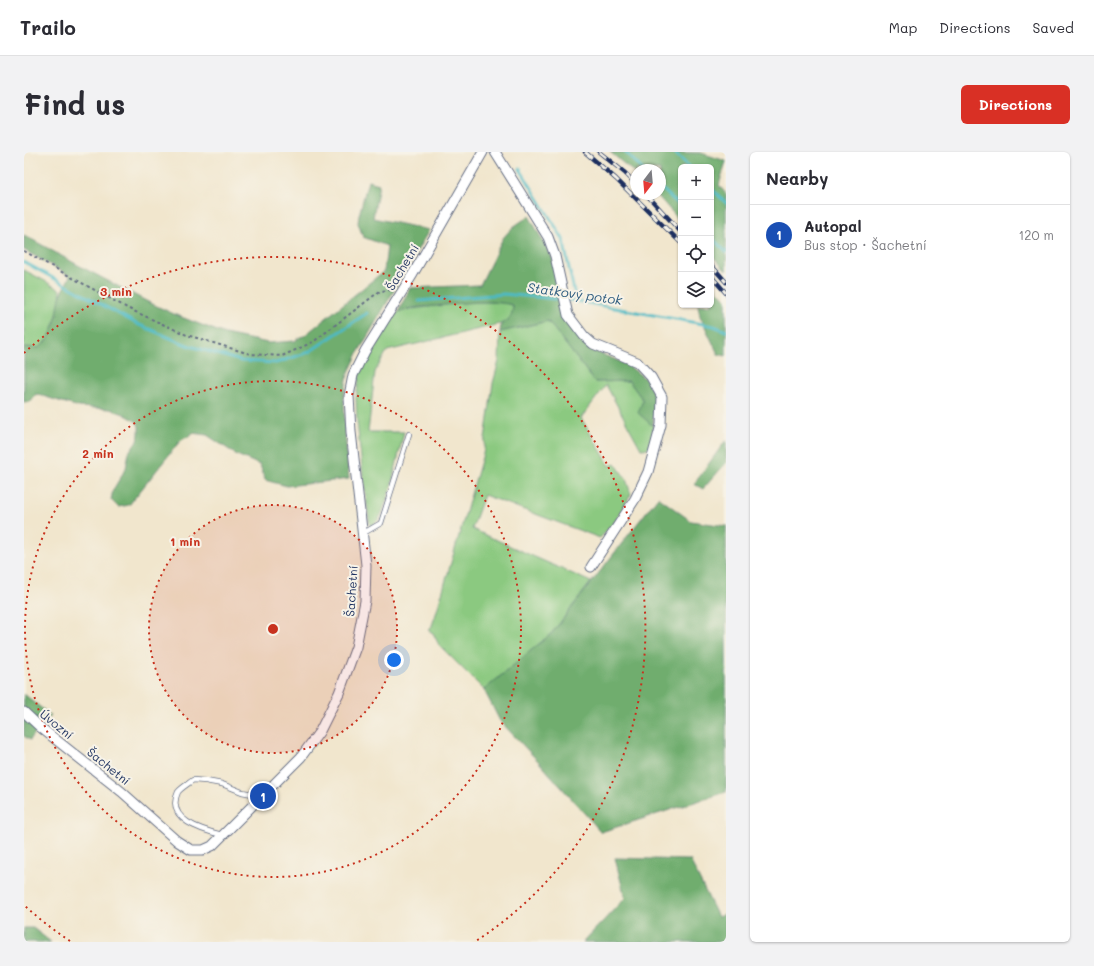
<!DOCTYPE html>
<html lang="en">
<head>
<meta charset="utf-8">
<style>
  body { margin:0; font-family:Mali,sans-serif; background:#f2f2f3; color:#2b2b33 }
  .controls { position:absolute; right:12px; top:12px; display:grid; overflow:hidden; border-radius:6px; box-shadow:0 1px 3px #0004 }
  .controls button { width:36px; height:36px; display:grid; place-items:center; padding:0; border:0; border-bottom:1px solid #e1e1e2; background:#fff; color:#2b2b33; font:20px sans-serif }
  .compass { position:absolute; left:606px; top:12px; width:36px; height:36px; border-radius:50%; background:#fff; box-shadow:0 1px 3px #0004; rotate:196deg }
  .you { position:absolute; left:370px; top:508px; width:14px; height:14px; margin:-10px; border:3px solid #fff; border-radius:50%; background:#1a73e8; box-shadow:0 0 0 6px #1a73e833 }
  .badge { display:grid; place-items:center; width:26px; height:26px; border-radius:50%; background:#d93025; color:#fff; font-size:13px; font-weight:700 }
  .pin { position:absolute; translate:-50% -50%; border:2px solid #fff; box-shadow:0 1px 4px #0006 }
  .list { margin:0; padding:0; list-style:none }
  h2 { display:flex; justify-content:space-between; align-items:center; height:52px; margin:0; padding:0 16px; font-size:17px }
  h2 small { font-size:13px; font-weight:400; color:#7c7c81 }
  .list li { display:grid; grid-template-columns:26px 1fr auto; gap:12px; align-items:center; box-sizing:border-box; height:60px; padding:0 16px; border-top:1px solid #e1e1e2 }
  .list b { display:block; font-size:15px; white-space:nowrap }
  .list p { margin:0; font-size:13px; white-space:nowrap; color:#7c7c81 }
  .list em { font-size:13px; font-style:normal; color:#7c7c81 }
  .icon { flex:none; width:22px; height:22px; fill:none; stroke:currentColor; stroke-width:2; stroke-linecap:round; stroke-linejoin:round }
  .map { position:relative; flex:none; width:702px; height:790px; overflow:hidden; border-radius:6px }
  header { display:flex; align-items:center; gap:24px; box-sizing:border-box; height:56px; padding:0 20px; background:#fff; border-bottom:1px solid #e1e1e2 }
  header strong { font-size:19px }
  nav { display:flex; gap:22px; margin-inline-start:auto; font-size:14px }
  .intro { display:flex; align-items:center; justify-content:space-between; box-sizing:border-box; height:96px; padding:0 24px }
  h1 { margin:0; font-size:28px }
  .button { padding:10px 18px; border-radius:6px; background:#d93025; color:#fff; font-size:14px; font-weight:700 }
  main { display:flex; gap:24px; padding:0 24px }
  aside { flex:1; background:#fff; border-radius:6px; box-shadow:0 1px 3px #0004 }
  .map>svg:first-child { display:block }
  .green { fill:#8bc980; stroke:#537c6f }
  .forest { fill:#70ad6e; stroke:#466e66 }
  .lines { fill:none; stroke-linecap:round; stroke-linejoin:round }
  .stream { stroke:#4cbac4; stroke-width:3 }
  .service-casing { stroke:#666f85; stroke-width:6 }
  .minor-casing { stroke:#666f85; stroke-width:11 }
  .path { stroke:#666f85; stroke-width:2; stroke-dasharray:3 3; stroke-linecap:butt }
  .service { stroke:#fff; stroke-width:4.5 }
  .minor { stroke:#fff; stroke-width:9 }
  .rail-casing { stroke:#1b2f5e; stroke-width:4.5 }
  .rail { stroke:#f7f3e8; stroke-width:3; stroke-dasharray:9; stroke-linecap:butt }
  .ring { fill:none; stroke:#c8321e; stroke-width:2; stroke-dasharray:2 4 }
  .labels { text-anchor:middle; dominant-baseline:central; stroke-width:4; stroke-linejoin:round; paint-order:stroke }
  .street-label { font-size:12px; fill:#1b2f5e; stroke:#f7f3e8 }
  .water-label { font-size:13px; font-style:italic; fill:#2a597d; stroke:#f7f3e8 }
  .centre { fill:#c8321e; stroke:#f7f3e8; stroke-width:2 }
  .ring-label { font-size:12px; text-anchor:middle; font-weight:bold; fill:#c8321e; stroke:#f7f3e8; stroke-width:4; stroke-linejoin:round; paint-order:stroke }
</style>
</head>
<body>
<header>
<strong>Trailo</strong>
<nav><a>Map</a><a>Directions</a><a>Saved</a></nav>
</header>
<div class="intro"><h1>Find us</h1><a class="button">Directions</a></div>
<main>
<div class="map">
<svg width="702" height="790" viewBox="0 0 702 790">
  <rect width="100%" height="100%" fill="#f7f3e8"/>
  <filter id="ink" filterUnits="userSpaceOnUse"><feTurbulence type="fractalNoise" baseFrequency=".025" numOctaves="2"/><feDisplacementMap in="SourceGraphic" scale="8" xChannelSelector="R" yChannelSelector="G"/><feConvolveMatrix kernelMatrix="1 2 1 2 8 2 1 2 1" color-interpolation-filters="sRGB"/></filter>
  <filter id="wash" filterUnits="userSpaceOnUse"><feTurbulence type="fractalNoise" baseFrequency=".012" numOctaves="4" result="noise"/><feDisplacementMap in="SourceGraphic" scale="16" xChannelSelector="R" yChannelSelector="G"/><feGaussianBlur stdDeviation="0.9" result="paint"/><feColorMatrix in="noise" values="0 0 0 0 0 0 0 0 0 0 0 0 0 0 0 0 0 1.4 0 .05"/><feComposite in="paint" operator="in"/></filter>
  <g filter="url(#wash)">
    <rect width="100%" height="100%" fill="#f1e6cd"/>
    <path class="green" d="M 0,118 L 21,129 L 36,138 L 37,148 L 29,177 L 24,187 L 15,196 L 0,195 Z
      M 462,150 L 482,151 L 489,153 C 489,163 486,169 476,172 L 363,199 L 351,220 L 344,280 L 380,280 L 367,335 L 358,361 L 355,367 L 350,372 L 346,374 L 339,324 L 333,270 L 332,247 L 334,232 L 336,221 L 369,166 L 374,160 L 380,158 L 436,151 Z
      M 524,169 L 571,230 L 605,229 L 619,248 L 615,261 L 629,274 L 627,296 L 617,297 L 582,233 L 557,266 L 586,314 L 591,311 L 602,327 L 607,342 L 594,366 L 576,386 L 460,343 L 448,377 L 567,430 L 528,481 L 460,538 L 415,493 L 409,481 L 404,478 L 407,476 L 411,465 L 459,302 C 461,295 460,288 462,280 L 469,231 L 475,209 L 476,180 Z"/>
    <path class="forest" d="M 586,0 L 677,1 L 702,9 L 695,33 L 702,42 L 702,119 L 687,102 L 687,15 L 657,15 L 657,70 L 632,42 L 636,42 L 636,18 L 612,18 L 612,22 Z
      M 344,29 L 355,32 L 349,66 L 405,78 L 335,199 L 324,222 L 320,244 L 321,281 L 325,327 L 263,334 L 248,330 L 241,328 L 236,313 L 213,303 L 183,283 L 168,281 L 165,285 L 163,285 L 156,289 L 105,353 L 94,355 L 87,348 L 89,338 L 102,316 L 105,300 L 114,287 L 115,282 L 115,274 L 112,269 L 100,262 L 86,257 L 55,255 L 12,242 L 6,250 L 0,250 L 0,195 L 15,196 L 24,187 L 29,177 L 33,163 L 36,145 L 46,124 L 0,98 L 0,83 L 52,112 L 124,150 L 152,163 L 201,182 L 244,191 L 271,189 L 276,185 L 280,184 L 360,119 L 363,94 L 339,85 L 334,71 L 335,63 Z
      M 505,64 L 528,105 L 541,163 L 565,197 L 602,212 L 623,228 L 631,245 L 629,274 L 614,261 L 619,248 L 605,229 L 571,230 L 524,169 L 476,180 L 477,172 C 486,169 489,162 489,153 C 464,147 437,151 411,154 C 399,155 386,155 374,160 L 386,136 L 456,133 L 479,86 L 489,75 Z
      M 687,131 L 702,148 L 702,204 L 694,202 L 676,164 L 674,153 L 687,153 Z
      M 702,288 L 702,311 L 679,337 L 670,332 Z
      M 634,345 L 667,369 L 702,374 L 702,640 L 577,680 L 514,609 L 476,569 L 460,538 L 528,481 Z
      M 0,542 L 27,564 L 14,577 L 6,588 L 0,584 Z
      M 591,706 L 666,708 L 694,765 L 702,761 L 702,790 L 559,790 L 601,746 Z
      M 0,776 L 9,776 L 27,790 L 0,790 Z"/>
    <g class="lines">
      <path class="stream" d="M 601,0 L 619,18
        M 650,0 L 665,15
        M 496,17 L 539,87 L 552,149
        M 636,35 L 657,55
        M 687,36 L 702,51
        M 687,85 L 702,100
        M 0,110 L 113,172 L 163,193 L 217,209 L 252,211 L 285,200 L 343,161
        M 395,149 L 480,142 L 552,149 L 690,174 L 702,179"/>
    </g>
  </g>
  <g filter="url(#ink)">
    <g class="lines">
      <defs>
        <path id="service" d="M 338,382 L 357,371 L 385,282
          M 198,683 C 178,678 141,668 154,640 C 157,636 164,632 169,628 L 182,629 L 198,632 L 218,640 L 239,644"/>
        <path id="minor" d="M 471,0 L 524,85 L 531,104 L 544,163 L 560,184 L 569,192 L 594,202 L 613,210 L 627,225 L 638,245 L 637,273 L 624,320 L 611,347 L 567,415
          M 0,560 L 16,575 L 98,640 L 153,689 L 167,698 L 179,698 L 188,694 L 277,605 L 296,579 L 315,541 L 332,495 L 341,449 L 342,413 L 327,280 L 325,244 L 329,223 L 341,199 L 389,122 L 459,0"/>
      </defs>
      <use href="#service" class="service-casing"/>
      <use href="#minor" class="minor-casing"/>
      <path class="path" d="M 0,99 L 105,157 L 163,183 L 226,202 L 258,204 L 289,190 L 356,139 L 368,138"/>
      <use href="#service" class="service"/>
      <use href="#minor" class="minor"/>
      <defs>
        <path id="rail" d="M 561,0 L 592,27 L 657,91
          M 575,0 L 601,21 L 612,32
          M 622,42 L 657,80
          M 687,113 L 702,130
          M 687,124 L 702,141"/>
      </defs>
      <use href="#rail" class="rail-casing"/>
      <use href="#rail" class="rail"/>
    </g>
  </g>
  <circle cx="249" cy="477" r="124" fill="#c8321e" fill-opacity=".12"/>
  <g class="ring">
    <circle cx="249" cy="477" r="124"/>
    <circle cx="249" cy="477" r="248"/>
    <path d="M46 789A372 372 0 0 1 0 753M0 201A372 372 0 1 1 452 789"/>
  </g>
  <g class="labels">
    <g class="street-label">
      <text transform="translate(378 115) rotate(-59)">Šachetní</text>
      <text transform="translate(327 439) rotate(-86)">Šachetní</text>
      <text transform="translate(33 572) rotate(39)">Úvozní</text>
      <text transform="translate(85 614) rotate(39)">Šachetní</text>
    </g>
    <g class="water-label">
      <text transform="translate(551 141) rotate(8)">Statkový potok</text>
    </g>
  </g>
  <circle cx="249" cy="477" r="6" class="centre"/>
  <g class="ring-label">
    <text x="92" y="144">3 min</text>
    <text x="74" y="306">2 min</text>
    <text x="161" y="394">1 min</text>
  </g>
</svg>
<div class="controls">
<button>+</button>
<button>−</button>
<button><svg class="icon" aria-label="locate" viewBox="0 0 24 24"><circle cx="12" cy="12" r="6"/><path d="M12 2v4M12 18v4M2 12h4M18 12h4"/></svg></button>
<button><svg class="icon" aria-label="layers" viewBox="0 0 24 24"><path d="M12 4l9 5-9 5-9-5zM3 14l9 5 9-5"/></svg></button>
</div>
<svg class="compass" viewBox="-18 -18 36 36"><path d="M0-13l5 13h-10z" fill="#e53935"/><path d="M0 13l5-13h-10z" fill="#7c7c81"/></svg>
<div class="you"></div>
<div class="pin badge" style="left:239px;top:644px;background:#1a4fb4">1</div>
</div>
<aside>
<h2>Nearby<small></small></h2>
<ul class="list">
<li><span class="badge" style="background:#1a4fb4">1</span><div><b>Autopal</b><p>Bus stop · Šachetní</p></div><em>120 m</em></li>
</ul>
</aside>
</main>
</body>
</html>
